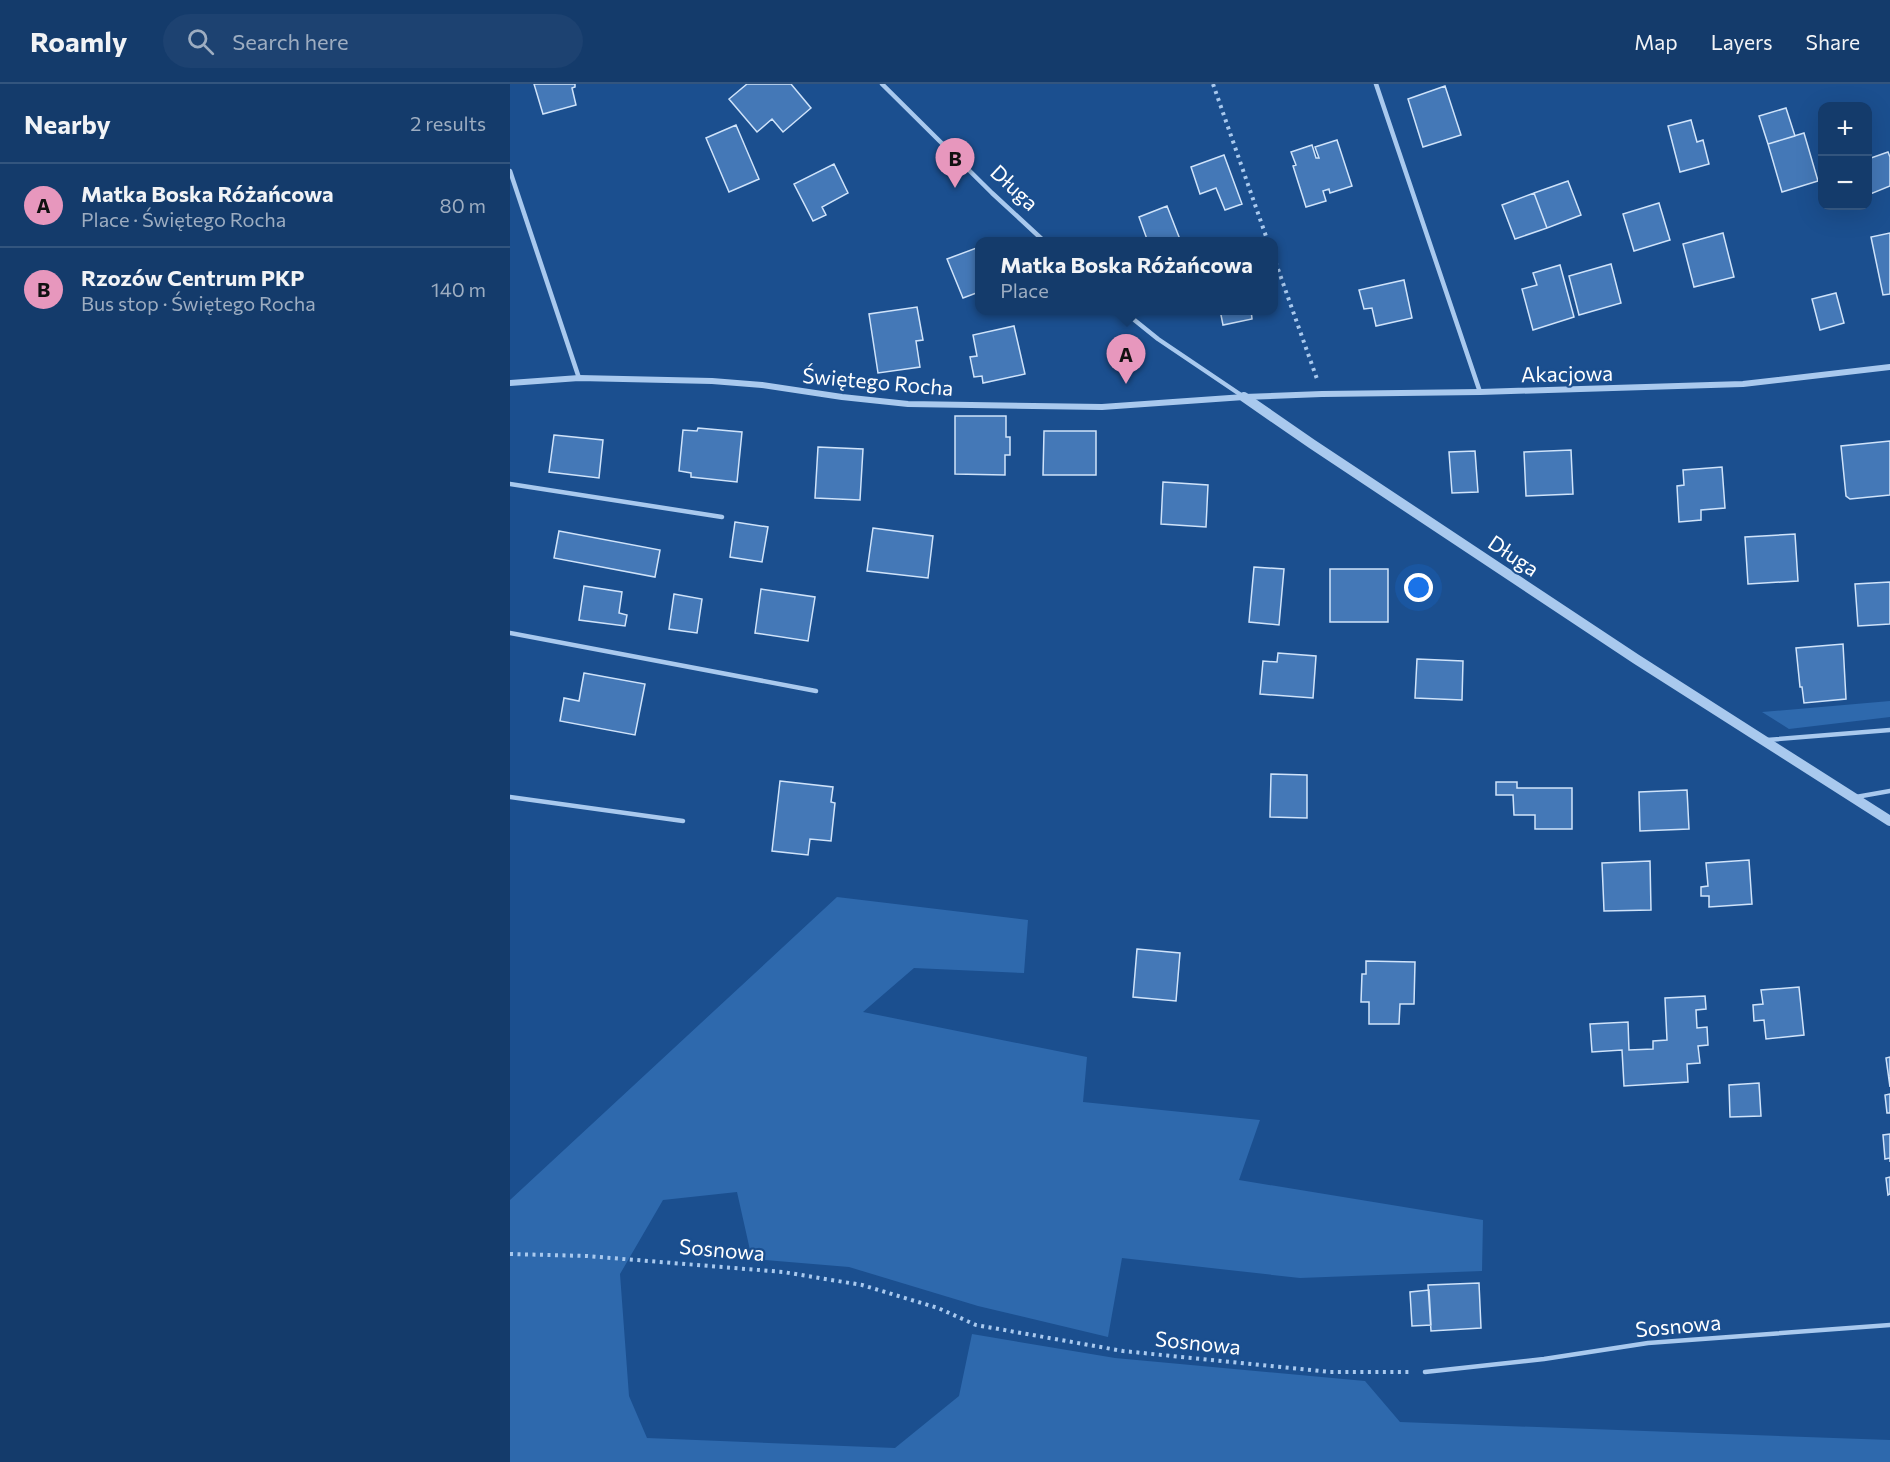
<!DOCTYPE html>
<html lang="en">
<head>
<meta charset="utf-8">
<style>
  body { margin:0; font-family:Commissioner,sans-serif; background:#1d4271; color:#f1f3f6 }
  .controls { position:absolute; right:18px; top:18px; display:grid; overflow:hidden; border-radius:12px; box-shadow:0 6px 24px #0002 }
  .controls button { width:54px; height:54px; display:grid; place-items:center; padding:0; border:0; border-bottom:2px solid #33557e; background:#143b6b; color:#f1f3f6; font:30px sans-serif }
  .you { position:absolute; left:909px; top:504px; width:21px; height:21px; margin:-15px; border:4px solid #fff; border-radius:50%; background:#1a73e8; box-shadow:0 0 0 9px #1a73e833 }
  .badge { display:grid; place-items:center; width:39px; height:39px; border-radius:50%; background:#e797bd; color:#111; font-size:20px; font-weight:700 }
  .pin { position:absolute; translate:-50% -50px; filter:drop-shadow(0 2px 3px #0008) }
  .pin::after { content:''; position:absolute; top:32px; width:21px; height:18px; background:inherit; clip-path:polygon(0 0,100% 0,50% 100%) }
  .popup { position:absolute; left:465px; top:153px; width:303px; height:78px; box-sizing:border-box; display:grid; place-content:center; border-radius:12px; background:#143b6b; filter:drop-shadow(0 2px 4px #0005); font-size:20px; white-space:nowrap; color:#9dadc1 }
  .popup b { font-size:22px; color:#f1f3f6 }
  .popup::after { content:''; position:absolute; left:50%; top:100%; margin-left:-12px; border:12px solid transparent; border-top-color:#143b6b }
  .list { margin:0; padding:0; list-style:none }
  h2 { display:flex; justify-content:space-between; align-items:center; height:78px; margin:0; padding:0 24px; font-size:26px }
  h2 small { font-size:20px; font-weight:400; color:#9dadc1 }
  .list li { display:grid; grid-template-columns:39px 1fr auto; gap:18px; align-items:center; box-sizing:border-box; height:84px; padding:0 24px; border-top:2px solid #33557e }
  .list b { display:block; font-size:22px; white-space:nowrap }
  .list p { margin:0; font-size:20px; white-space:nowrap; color:#9dadc1 }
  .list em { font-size:20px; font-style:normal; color:#9dadc1 }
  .icon { flex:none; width:33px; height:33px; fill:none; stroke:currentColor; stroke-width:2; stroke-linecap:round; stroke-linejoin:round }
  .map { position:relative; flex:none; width:1380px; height:1378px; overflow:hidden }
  header { display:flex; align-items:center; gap:36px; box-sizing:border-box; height:84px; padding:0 30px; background:#143b6b; border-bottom:2px solid #33557e }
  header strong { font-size:28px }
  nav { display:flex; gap:33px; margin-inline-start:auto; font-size:21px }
  .search { width:420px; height:54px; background:#1d4271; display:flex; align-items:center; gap:15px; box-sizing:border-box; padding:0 21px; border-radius:33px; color:#9dadc1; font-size:22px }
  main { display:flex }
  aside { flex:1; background:#143b6b }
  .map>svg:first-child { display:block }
  .green { fill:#2e69ad }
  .building { fill:#4478b7; stroke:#cfe3fa; stroke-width:1.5 }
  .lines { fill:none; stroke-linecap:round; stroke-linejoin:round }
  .path { stroke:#a9c9ee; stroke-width:4; stroke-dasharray:3 4.5; stroke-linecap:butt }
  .service { stroke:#a9c9ee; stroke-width:4.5 }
  .minor { stroke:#a9c9ee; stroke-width:6 }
  .tertiary { stroke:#a9c9ee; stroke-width:10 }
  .labels { text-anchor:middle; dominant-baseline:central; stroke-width:4.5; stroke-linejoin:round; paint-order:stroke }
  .street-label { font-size:21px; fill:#fff; stroke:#1b4f8f }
</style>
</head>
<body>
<header>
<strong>Roamly</strong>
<div class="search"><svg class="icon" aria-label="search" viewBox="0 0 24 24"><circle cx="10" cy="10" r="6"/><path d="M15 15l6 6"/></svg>Search here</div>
<nav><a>Map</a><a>Layers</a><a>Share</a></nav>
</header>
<main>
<aside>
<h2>Nearby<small>2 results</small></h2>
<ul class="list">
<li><span class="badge">A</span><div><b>Matka Boska Różańcowa</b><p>Place · Świętego Rocha</p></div><em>80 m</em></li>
<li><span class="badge">B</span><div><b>Rzozów Centrum PKP</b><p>Bus stop · Świętego Rocha</p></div><em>140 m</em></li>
</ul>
</aside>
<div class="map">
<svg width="1380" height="1378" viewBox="0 0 1380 1378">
  <rect width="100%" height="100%" fill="#1b4f8f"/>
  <path class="green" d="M 1380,617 L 1380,633 L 1279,645 L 1252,628 Z
    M 327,813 L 518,836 L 514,889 L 404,884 L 353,928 L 577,973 L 573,1018 L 750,1036 L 729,1096 L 973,1136 L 972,1187 L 790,1194 L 612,1174 L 598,1253 L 468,1222 L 339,1183 L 242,1175 L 227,1108 L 153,1116 L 110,1190 L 119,1312 L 137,1354 L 385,1364 L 449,1312 L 462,1250 L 605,1274 L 855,1297 L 890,1338 L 1380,1356 L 1380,1378 L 0,1378 L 0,1116 Z"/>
  <path class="building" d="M 24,0 L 65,0 L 65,3 L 62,4 L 66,21 L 33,30 Z
    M 237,0 L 281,0 L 301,24 L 273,48 L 262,35 L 247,48 L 219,15 Z
    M 935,2 L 951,51 L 913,63 L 898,15 Z
    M 1276,24 L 1285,52 L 1258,60 L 1249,32 Z
    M 1181,36 L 1187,58 L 1193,56 L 1199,80 L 1170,88 L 1158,42 Z
    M 226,41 L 249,95 L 219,108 L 196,54 Z
    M 1294,49 L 1308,97 L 1272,108 L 1258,60 Z
    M 827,56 L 842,102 L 820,109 L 819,105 L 813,107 L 816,117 L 796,123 L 783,82 L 786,81 L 781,68 L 802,61 L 806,74 L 809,74 L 805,63 Z
    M 1378,68 L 1380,73 L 1380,102 L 1358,111 L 1358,75 Z
    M 714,71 L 732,120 L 715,126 L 706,104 L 690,110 L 681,83 Z
    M 324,80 L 338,109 L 312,123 L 316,131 L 303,137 L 284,100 Z
    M 1058,97 L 1071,131 L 1037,144 L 1024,109 Z
    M 1024,109 L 1037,144 L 1005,155 L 992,121 Z
    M 1149,119 L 1160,156 L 1124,167 L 1113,130 Z
    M 657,122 L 671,158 L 638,158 L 629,133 Z
    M 1213,149 L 1224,193 L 1184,203 L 1173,160 Z
    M 1380,149 L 1380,210 L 1373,211 L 1361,153 Z
    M 469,163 L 469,208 L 453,214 L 437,175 Z
    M 1101,180 L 1111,219 L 1069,231 L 1059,192 Z
    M 1050,181 L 1064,233 L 1023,246 L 1012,205 L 1027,201 L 1023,189 Z
    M 894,196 L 902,234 L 866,242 L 862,224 L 854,225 L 849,206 Z
    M 1326,209 L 1334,239 L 1310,246 L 1302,215 Z
    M 407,223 L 413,256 L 406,257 L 410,283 L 368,289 L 359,230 Z
    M 710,226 L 741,226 L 742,235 L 713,241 Z
    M 504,242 L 515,290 L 473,299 L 472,292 L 464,293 L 460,273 L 467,272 L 463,251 Z
    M 445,332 L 496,332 L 496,353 L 500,353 L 500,371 L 495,371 L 495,391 L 445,390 Z
    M 188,344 L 232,348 L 227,398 L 181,393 L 181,389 L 169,387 L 173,346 L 187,347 Z
    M 534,347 L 586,347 L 586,391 L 533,391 Z
    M 44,351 L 93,356 L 89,394 L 39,388 Z
    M 1380,357 L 1380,411 L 1340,415 L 1336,412 L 1331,362 Z
    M 308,363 L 353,365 L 350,416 L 305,414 Z
    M 1061,366 L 1063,410 L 1016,412 L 1014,368 Z
    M 965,367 L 968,408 L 942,409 L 939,368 Z
    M 1212,383 L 1215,424 L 1191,426 L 1191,436 L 1169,438 L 1167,402 L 1174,401 L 1173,386 Z
    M 653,398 L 698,401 L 696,443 L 651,440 Z
    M 225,438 L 258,443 L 252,478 L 220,473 Z
    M 363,444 L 423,452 L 418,494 L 357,487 Z
    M 49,447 L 150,466 L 145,493 L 44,474 Z
    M 1285,450 L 1288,497 L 1238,500 L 1235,453 Z
    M 744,483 L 774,485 L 769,541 L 739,538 Z
    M 820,485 L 878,485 L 878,538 L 820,538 Z
    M 1380,498 L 1380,540 L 1348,542 L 1345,500 Z
    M 74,502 L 112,508 L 109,529 L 117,531 L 115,542 L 69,536 Z
    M 251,505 L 305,513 L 298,557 L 245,549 Z
    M 164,510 L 192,515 L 187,549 L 159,545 Z
    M 1333,560 L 1336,615 L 1294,619 L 1292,603 L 1290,603 L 1286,564 Z
    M 768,569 L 806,572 L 803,614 L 750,610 L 753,577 L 767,578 Z
    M 907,575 L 953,577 L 952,616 L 905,614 Z
    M 74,589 L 135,600 L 125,651 L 50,637 L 54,614 L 69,617 Z
    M 761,690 L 797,691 L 797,734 L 760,733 Z
    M 270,697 L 323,703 L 321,718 L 325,719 L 321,757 L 300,755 L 298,771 L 262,767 Z
    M 986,698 L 1007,698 L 1007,704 L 1062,704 L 1062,745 L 1025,745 L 1025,731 L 1004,731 L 1003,711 L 986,711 Z
    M 1177,706 L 1179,745 L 1130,747 L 1129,708 Z
    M 1239,776 L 1242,820 L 1199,823 L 1199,812 L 1191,812 L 1191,803 L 1198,802 L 1196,779 Z
    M 1140,777 L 1141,826 L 1094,827 L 1092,779 Z
    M 627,865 L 670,869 L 666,917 L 623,913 Z
    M 856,877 L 905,878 L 904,920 L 890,920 L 889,940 L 859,940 L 859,918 L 851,918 L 852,890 L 856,890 Z
    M 1289,903 L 1294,951 L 1256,955 L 1254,936 L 1244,937 L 1243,921 L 1253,920 L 1251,906 Z
    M 1195,912 L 1196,925 L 1186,926 L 1187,944 L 1197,943 L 1198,961 L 1188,962 L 1190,979 L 1177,980 L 1178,998 L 1114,1002 L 1112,966 L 1082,968 L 1080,940 L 1118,938 L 1119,966 L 1143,965 L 1143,957 L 1157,956 L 1155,914 Z
    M 1380,973 L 1380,1003 L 1376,974 Z
    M 1249,999 L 1251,1032 L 1220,1033 L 1219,1001 Z
    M 1380,1010 L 1380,1029 L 1377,1029 L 1375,1011 Z
    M 1380,1050 L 1380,1078 L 1380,1074 L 1375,1075 L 1373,1051 Z
    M 1380,1093 L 1380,1110 L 1378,1111 L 1376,1094 Z
    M 969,1199 L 971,1244 L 921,1247 L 918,1201 Z
    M 919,1206 L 921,1241 L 902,1242 L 900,1208 Z"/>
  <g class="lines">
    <path class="path" d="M 703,0 L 758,158
      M 763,171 L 807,295
      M 0,1170 L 77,1172 L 273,1188 L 352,1201 L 428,1224 L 466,1241 L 613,1267 L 820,1288 L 899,1288"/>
    <path class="service" d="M 372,0 L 482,109 L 535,158
      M 866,0 L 970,308
      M 0,87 L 69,294
      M 612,226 L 648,255 L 734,313
      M 0,400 L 212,433
      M 0,549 L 306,607
      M 1257,656 L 1380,646
      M 0,713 L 173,737
      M 1346,713 L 1380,707
      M 915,1288 L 1034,1275 L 1138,1259 L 1380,1241"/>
    <path class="minor" d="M 0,299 L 69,294 L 202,297 L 252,301 L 332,313 L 398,320 L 592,323 L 734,313 L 812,310 L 970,308 L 1233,300 L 1380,283"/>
    <path class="tertiary" d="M 734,313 L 802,360 L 1126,575 L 1380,737"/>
  </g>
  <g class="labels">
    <g class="street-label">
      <text transform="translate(505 103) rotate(43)">Długa</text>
      <text transform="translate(1057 289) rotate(-1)">Akacjowa</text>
      <text transform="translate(368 297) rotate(5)">Świętego Rocha</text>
      <text transform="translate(1004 471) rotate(34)">Długa</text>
      <text transform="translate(212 1165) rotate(5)">Sosnowa</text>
      <text transform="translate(1168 1241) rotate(-5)">Sosnowa</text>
      <text transform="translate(688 1258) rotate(6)">Sosnowa</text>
    </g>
  </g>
</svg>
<div class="controls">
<button>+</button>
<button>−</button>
</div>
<div class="you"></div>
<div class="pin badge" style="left:616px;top:300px">A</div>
<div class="popup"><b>Matka Boska Różańcowa</b>Place</div>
<div class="pin badge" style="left:445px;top:104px">B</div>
</div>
</main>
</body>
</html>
